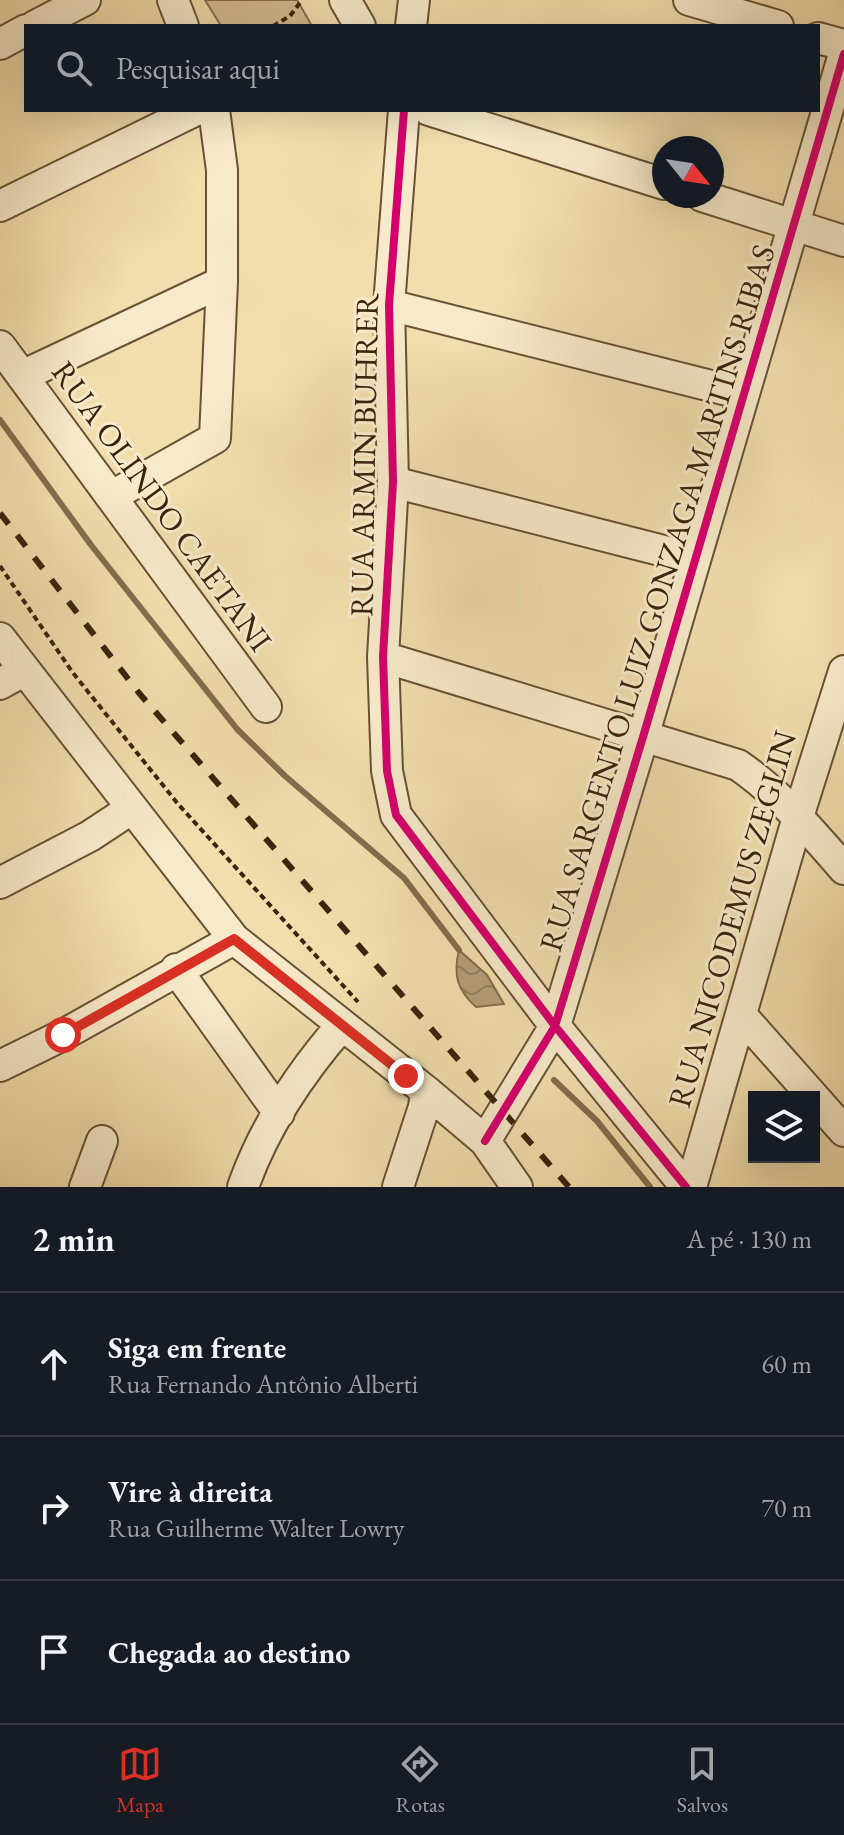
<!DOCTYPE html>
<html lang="pt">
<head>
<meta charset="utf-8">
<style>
  body { margin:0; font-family:"EB Garamond",serif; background:#242831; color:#f1f3f6 }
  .controls { position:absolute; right:24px; bottom:24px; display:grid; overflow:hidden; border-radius:0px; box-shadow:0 8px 32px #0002 }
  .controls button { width:72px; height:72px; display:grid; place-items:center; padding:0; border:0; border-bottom:2px solid #363941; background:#171b24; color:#f1f3f6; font:40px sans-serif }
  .compass { position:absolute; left:652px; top:136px; width:72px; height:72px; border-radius:50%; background:#171b24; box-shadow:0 8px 32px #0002; rotate:120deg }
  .stop { position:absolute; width:24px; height:24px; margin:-18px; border:6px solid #d93025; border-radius:50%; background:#fff }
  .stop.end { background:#d93025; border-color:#fff; box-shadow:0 2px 8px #0008 }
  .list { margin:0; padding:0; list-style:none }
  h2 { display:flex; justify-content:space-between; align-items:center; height:104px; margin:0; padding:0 32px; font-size:34px }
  h2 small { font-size:26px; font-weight:400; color:#9ea1a6 }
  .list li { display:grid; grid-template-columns:52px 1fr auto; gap:24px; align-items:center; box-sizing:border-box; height:144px; padding:0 32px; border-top:2px solid #363941 }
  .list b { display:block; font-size:30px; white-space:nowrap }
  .list p { margin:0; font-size:26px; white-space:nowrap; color:#9ea1a6 }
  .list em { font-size:26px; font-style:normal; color:#9ea1a6 }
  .icon { flex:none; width:44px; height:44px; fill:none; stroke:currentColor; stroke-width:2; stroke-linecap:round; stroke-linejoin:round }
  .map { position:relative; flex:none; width:844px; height:1187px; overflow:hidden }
  .search { position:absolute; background:#171b24; box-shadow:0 8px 32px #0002; left:24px; right:24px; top:24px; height:88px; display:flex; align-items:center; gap:20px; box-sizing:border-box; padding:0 28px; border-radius:0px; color:#9ea1a6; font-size:30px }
  .sheet { height:536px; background:#171b24 }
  nav { display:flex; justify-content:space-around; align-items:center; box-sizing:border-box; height:112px; border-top:2px solid #363941; background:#171b24; font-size:22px; color:#9ea1a6 }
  nav a { display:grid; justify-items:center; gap:4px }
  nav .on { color:#d93025 }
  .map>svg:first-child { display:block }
  .park { fill:#d3be92; stroke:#867050; stroke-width:2 }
  .water { fill:url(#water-waves); stroke:#836d4d; stroke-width:2 }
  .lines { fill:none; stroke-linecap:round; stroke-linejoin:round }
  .stream { stroke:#836d4d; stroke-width:6 }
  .minor-casing { stroke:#685235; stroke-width:34 }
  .path { stroke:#3a230d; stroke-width:4; stroke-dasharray:6 4; stroke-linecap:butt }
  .minor { stroke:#f7eaca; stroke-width:30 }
  .rail { stroke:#3a230d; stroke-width:6; stroke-dasharray:14 14; stroke-linecap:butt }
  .cycleway-casing { stroke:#f7eaca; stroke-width:13 }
  .cycleway { stroke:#d6006c; stroke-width:8 }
  .route { stroke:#d93025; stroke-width:10 }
  .labels { text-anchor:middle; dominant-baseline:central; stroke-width:6; stroke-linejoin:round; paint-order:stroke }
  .street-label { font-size:32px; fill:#3a230d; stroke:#f7eaca }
</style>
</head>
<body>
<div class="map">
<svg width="844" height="1187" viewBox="0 0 844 1187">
  <defs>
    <pattern id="water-waves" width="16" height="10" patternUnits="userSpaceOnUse" patternTransform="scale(2)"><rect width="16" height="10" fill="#b39e77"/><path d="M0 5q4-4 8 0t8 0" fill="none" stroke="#938060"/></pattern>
  </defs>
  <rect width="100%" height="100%" fill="#f2dead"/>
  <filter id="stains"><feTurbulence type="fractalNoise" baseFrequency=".0025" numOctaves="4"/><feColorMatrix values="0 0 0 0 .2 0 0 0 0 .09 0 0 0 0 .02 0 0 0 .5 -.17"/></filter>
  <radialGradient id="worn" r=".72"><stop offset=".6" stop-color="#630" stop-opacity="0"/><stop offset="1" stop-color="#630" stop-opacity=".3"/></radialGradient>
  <path class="park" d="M 205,0 L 297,0 L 312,26 L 221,26 Z"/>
  <path class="water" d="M 459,950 L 487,975 L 504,1004 L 476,1007 C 457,990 453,975 459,950 Z"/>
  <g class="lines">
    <path class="stream" d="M 0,420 L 91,545 L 237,729 L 285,776 L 404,878 L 459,950
      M 554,1080 L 597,1121 L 650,1187"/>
    <defs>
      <path id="minor" d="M 173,0 L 183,26
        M 345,0 L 360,26
        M 689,0 L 778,26
        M 35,26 L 85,0
        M 411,26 L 414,0
        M 818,38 L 844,45
        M 0,44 L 26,30
        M 404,110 L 389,305 L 393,482 L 383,657 L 387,771 L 396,815 L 555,1026 L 686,1187
        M 429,110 L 664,184
        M 702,196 L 844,241
        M 0,206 L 196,110
        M 389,305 L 743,394
        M 0,346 L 266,707
        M 22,376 L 222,282
        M 393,482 L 695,559
        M 112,496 L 215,438 L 222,282 L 222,170 L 214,110
        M 0,638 L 234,939 L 426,1091 L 485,1141 L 517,1187
        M 383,657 L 738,765 C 780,794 811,831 844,869
        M 0,684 L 25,670
        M 0,883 L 90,836 L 131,809
        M 176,969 L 279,1113
        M 741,1015 L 844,1131
        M 0,1066 L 63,1035 L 234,939
        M 485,1141 L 555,1026 L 643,737 L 844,54
        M 85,1187 L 102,1141
        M 243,1187 C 264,1127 301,1072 342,1025
        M 398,1187 L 424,1107 L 426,1091
        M 691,1187 L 798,817 L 844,671"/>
    </defs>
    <use href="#minor" class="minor-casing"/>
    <path class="path" d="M 273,26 L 290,16 L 302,0
      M 0,566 L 73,673 L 178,804 L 358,1002"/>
    <use href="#minor" class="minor"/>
    <path class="rail" d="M 0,513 L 139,693 L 569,1187"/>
    <defs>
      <path id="cycleway" d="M 404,110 L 389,305 L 393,482 L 383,657 L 387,771 L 396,815 L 555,1026 L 686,1187
        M 485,1141 L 555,1026 L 643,737 L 844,54"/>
    </defs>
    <use href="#cycleway" class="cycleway-casing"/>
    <use href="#cycleway" class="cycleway"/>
  </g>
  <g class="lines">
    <path class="route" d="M 63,1035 L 234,939 L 406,1076"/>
  </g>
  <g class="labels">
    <g class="street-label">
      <text transform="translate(364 455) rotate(-89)">RUA ARMIN BUHRER</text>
      <text transform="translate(162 506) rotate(54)">RUA OLINDO CAETANI</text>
      <text transform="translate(657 598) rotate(-73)">RUA SARGENTO LUIZ GONZAGA MARTINS RIBAS</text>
      <text transform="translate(732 919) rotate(-74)">RUA NICODEMUS ZEGLIN</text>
    </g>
  </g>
  <rect width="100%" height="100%" filter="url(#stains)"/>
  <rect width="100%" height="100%" fill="url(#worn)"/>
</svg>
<div class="controls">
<button><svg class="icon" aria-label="layers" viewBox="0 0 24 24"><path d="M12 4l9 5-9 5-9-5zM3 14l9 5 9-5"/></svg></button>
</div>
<svg class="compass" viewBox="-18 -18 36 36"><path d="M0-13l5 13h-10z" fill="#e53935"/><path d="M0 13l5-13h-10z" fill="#9ea1a6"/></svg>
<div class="stop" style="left:63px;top:1035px"></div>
<div class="stop end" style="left:406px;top:1076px"></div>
<div class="search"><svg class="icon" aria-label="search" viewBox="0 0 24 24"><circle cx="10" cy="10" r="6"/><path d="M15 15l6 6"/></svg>Pesquisar aqui</div>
</div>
<section class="sheet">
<h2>2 min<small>A pé · 130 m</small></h2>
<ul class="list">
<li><svg class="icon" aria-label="ahead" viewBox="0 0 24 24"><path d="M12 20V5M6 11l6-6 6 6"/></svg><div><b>Siga em frente</b><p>Rua Fernando Antônio Alberti</p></div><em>60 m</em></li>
<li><svg class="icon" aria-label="right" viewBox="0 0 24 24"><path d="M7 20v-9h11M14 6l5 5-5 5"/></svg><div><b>Vire à direita</b><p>Rua Guilherme Walter Lowry</p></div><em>70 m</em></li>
<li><svg class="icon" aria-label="arrive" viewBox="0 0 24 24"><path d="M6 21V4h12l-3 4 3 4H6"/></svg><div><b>Chegada ao destino</b></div></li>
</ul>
</section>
<nav>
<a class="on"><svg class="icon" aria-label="map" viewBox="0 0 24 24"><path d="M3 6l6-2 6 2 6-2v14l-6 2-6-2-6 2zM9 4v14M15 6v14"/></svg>Mapa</a>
<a><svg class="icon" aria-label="directions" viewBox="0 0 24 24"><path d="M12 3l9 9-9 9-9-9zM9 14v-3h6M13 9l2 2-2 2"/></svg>Rotas</a>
<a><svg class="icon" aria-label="saved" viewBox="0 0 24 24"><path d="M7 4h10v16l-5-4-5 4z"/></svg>Salvos</a>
</nav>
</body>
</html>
